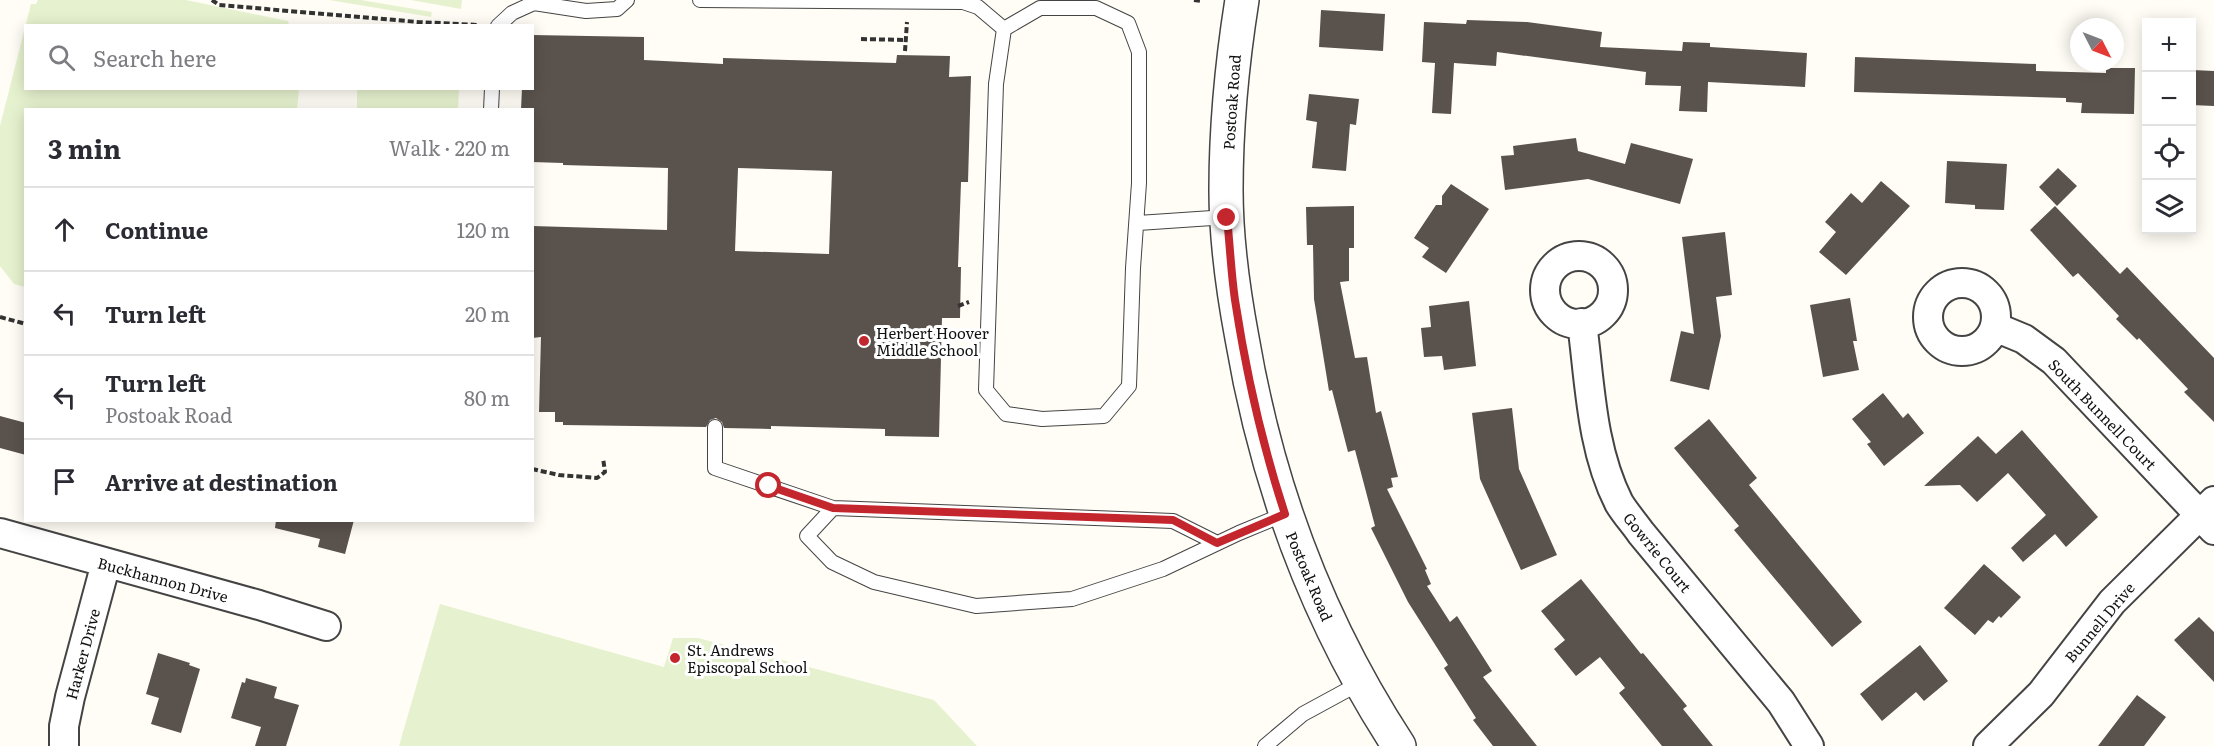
<!DOCTYPE html>
<html lang="en">
<head>
<meta charset="utf-8">
<style>
  body { margin:0; font-family:Literata,serif; background:#f7f7f7; color:#2b2b33 }
  .controls { position:absolute; right:18px; top:18px; display:grid; overflow:hidden; border-radius:0px; box-shadow:0 3px 15px #0003 }
  .controls button { width:54px; height:54px; display:grid; place-items:center; padding:0; border:0; border-bottom:2px solid #e1e1e2; background:#fff; color:#2b2b33; font:30px sans-serif }
  .compass { position:absolute; left:2070px; top:18px; width:54px; height:54px; border-radius:50%; background:#fff; box-shadow:0 3px 15px #0003; rotate:132deg }
  .stop { position:absolute; width:18px; height:18px; margin:-14px; border:4px solid #c4262e; border-radius:50%; background:#fff }
  .stop.end { background:#c4262e; border-color:#fff; box-shadow:0 2px 6px #0008 }
  .list { margin:0; padding:0; list-style:none }
  h2 { display:flex; justify-content:space-between; align-items:center; height:78px; margin:0; padding:0 24px; font-size:26px }
  h2 small { font-size:20px; font-weight:400; color:#7c7c81 }
  .list li { display:grid; grid-template-columns:39px 1fr auto; gap:18px; align-items:center; box-sizing:border-box; height:84px; padding:0 24px; border-top:2px solid #e1e1e2 }
  .list b { display:block; font-size:22px; white-space:nowrap }
  .list p { margin:0; font-size:20px; white-space:nowrap; color:#7c7c81 }
  .list em { font-size:20px; font-style:normal; color:#7c7c81 }
  .icon { flex:none; width:33px; height:33px; fill:none; stroke:currentColor; stroke-width:2; stroke-linecap:round; stroke-linejoin:round }
  .map { position:relative; flex:none; width:2214px; height:746px; overflow:hidden }
  .search { position:absolute; background:#fff; box-shadow:0 3px 15px #0003; left:24px; top:24px; width:510px; height:66px; display:flex; align-items:center; gap:15px; box-sizing:border-box; padding:0 21px; border-radius:0px; color:#7c7c81; font-size:22px }
  .panel { position:absolute; background:#fff; box-shadow:0 3px 15px #0003; left:24px; top:108px; width:510px; height:414px; border-radius:0px }
  .map>svg:first-child { display:block }
  .pitch { fill:#e6f2cf }
  .building { fill:#5a524d; fill-rule:evenodd }
  .lines { fill:none; stroke-linecap:round; stroke-linejoin:round }
  .service-casing { stroke:#444; stroke-width:16 }
  .minor-casing { stroke:#444; stroke-width:32 }
  .tertiary-casing { stroke:#444; stroke-width:36 }
  .path { stroke:#333; stroke-width:4; stroke-dasharray:6 3; stroke-linecap:butt }
  .service { stroke:#fff; stroke-width:14 }
  .minor { stroke:#fff; stroke-width:28 }
  .tertiary { stroke:#fff; stroke-width:33 }
  .route { stroke:#c4262e; stroke-width:8 }
  .poi-dot { fill:#c4262e; stroke:#fff; stroke-width:2 }
  .labels { text-anchor:middle; dominant-baseline:central; stroke-width:6; stroke-linejoin:round; paint-order:stroke }
  .street-label { font-size:15px; fill:#111; stroke:#fff }
  .poi-label { font-size:15px; fill:#111; stroke:#fff; text-anchor:start }
</style>
</head>
<body>
<div class="map">
<svg width="2214" height="746" viewBox="0 0 2214 746">
  <rect width="100%" height="100%" fill="#fffdf5"/>
  <path class="pitch" d="M 38,0 L 186,0 L 288,21 L 289,25 L 26,26 L 26,88 L 299,89 L 297,109 L 26,110 L 25,287 L 14,284 L 0,266 L 0,126 L 31,4 L 36,4 Z
    M 329,0 L 361,0 L 432,12 L 431,17 Z
    M 411,0 L 462,0 L 461,9 Z
    M 357,89 L 459,89 L 458,109 L 357,109 Z
    M 440,604 L 664,667 L 673,638 L 698,638 L 934,700 L 977,746 L 399,746 Z"/>
  <path class="building" d="M 1321,10 L 1385,14 L 1383,51 L 1319,47 Z
    M 1467,20 L 1527,22 L 1602,32 L 1600,47 L 1682,51 L 1683,42 L 1710,43 L 1710,47 L 1807,53 L 1805,87 L 1708,82 L 1707,112 L 1679,111 L 1681,86 L 1645,85 L 1646,72 L 1497,52 L 1496,66 L 1454,63 L 1451,114 L 1432,113 L 1435,63 L 1422,62 L 1424,22 L 1466,24 Z
    M 532,35 L 644,37 L 644,60 L 723,64 L 723,58 L 896,63 L 897,55 L 950,56 L 949,77 L 971,76 L 968,182 L 961,182 L 958,267 L 961,267 L 960,318 L 942,318 L 939,437 L 885,436 L 885,429 L 771,426 L 771,429 L 724,428 L 722,422 L 716,418 L 710,420 L 706,427 L 563,425 L 563,422 L 555,422 L 555,412 L 539,412 L 541,337 L 532,338 L 532,226 L 667,230 L 668,168 L 563,165 L 563,163 L 532,162 L 532,110 L 521,110 L 522,88 L 532,88 ZM 738,168 L 832,171 L 829,254 L 735,251 Z
    M 1855,57 L 2036,64 L 2036,71 L 2106,73 L 2106,68 L 2135,68 L 2134,114 L 2081,113 L 2082,103 L 2066,102 L 2066,98 L 1854,92 Z
    M 2192,70 L 2214,71 L 2214,106 L 2192,105 Z
    M 1309,94 L 1359,99 L 1356,125 L 1350,124 L 1346,171 L 1312,168 L 1317,122 L 1306,120 Z
    M 1576,138 L 1578,151 L 1625,164 L 1631,143 L 1693,159 L 1680,204 L 1588,179 L 1505,190 L 1501,156 L 1514,155 L 1513,146 Z
    M 1947,161 L 2007,164 L 2004,210 L 1975,209 L 1975,205 L 1945,203 Z
    M 2058,168 L 2077,186 L 2057,206 L 2039,187 Z
    M 1881,181 L 1910,206 L 1846,275 L 1819,252 L 1836,232 L 1825,222 L 1851,193 L 1862,203 Z
    M 1451,184 L 1489,209 L 1446,273 L 1422,257 L 1429,248 L 1414,238 L 1436,205 L 1442,205 L 1442,196 Z
    M 1354,206 L 1354,248 L 1349,248 L 1349,281 L 1340,282 L 1355,358 L 1367,357 L 1376,413 L 1381,411 L 1398,477 L 1391,478 L 1393,487 L 1387,489 L 1427,569 L 1425,570 L 1431,584 L 1427,586 L 1450,622 L 1457,616 L 1492,671 L 1483,677 L 1537,746 L 1493,746 L 1473,720 L 1476,718 L 1444,668 L 1448,665 L 1408,602 L 1371,528 L 1375,526 L 1355,450 L 1348,452 L 1332,390 L 1329,391 L 1314,299 L 1313,245 L 1307,245 L 1306,207 Z
    M 2055,206 L 2120,274 L 2127,267 L 2214,358 L 2214,422 L 2184,392 L 2188,389 L 2139,338 L 2137,340 L 2116,319 L 2119,316 L 2078,273 L 2073,277 L 2030,230 Z
    M 1725,232 L 1732,295 L 1716,297 L 1721,336 L 1709,390 L 1670,381 L 1681,331 L 1694,334 L 1682,237 Z
    M 1850,298 L 1857,341 L 1853,341 L 1859,370 L 1823,377 L 1810,305 Z
    M 1469,301 L 1476,366 L 1444,370 L 1442,356 L 1424,357 L 1421,328 L 1431,327 L 1429,306 Z
    M 1883,393 L 1903,418 L 1908,413 L 1924,433 L 1884,466 L 1867,444 L 1871,442 L 1852,419 Z
    M 1512,408 L 1519,469 L 1557,555 L 1521,570 L 1480,479 L 1472,413 Z
    M 0,416 L 26,423 L 26,455 L 0,448 Z
    M 1709,419 L 1757,478 L 1749,485 L 1862,622 L 1832,647 L 1734,530 L 1739,526 L 1674,448 Z
    M 2022,430 L 2098,517 L 2066,547 L 2055,534 L 2023,562 L 2011,548 L 2046,515 L 2008,473 L 1977,502 L 1960,485 L 1924,486 L 1978,436 L 1996,454 Z
    M 276,520 L 354,520 L 345,554 L 318,547 L 320,539 L 275,528 Z
    M 1984,564 L 2021,597 L 2001,618 L 1999,616 L 1993,623 L 1988,620 L 1975,635 L 1944,608 Z
    M 1581,579 L 1641,654 L 1643,653 L 1687,706 L 1683,709 L 1713,746 L 1662,746 L 1619,693 L 1625,688 L 1600,657 L 1576,676 L 1554,649 L 1565,640 L 1541,611 Z
    M 2199,617 L 2214,632 L 2214,682 L 2174,640 Z
    M 1920,645 L 1948,681 L 1924,701 L 1916,692 L 1882,721 L 1860,694 Z
    M 158,653 L 190,663 L 189,665 L 200,669 L 181,733 L 151,724 L 159,698 L 146,694 Z
    M 246,678 L 277,687 L 274,698 L 299,705 L 286,746 L 255,746 L 261,727 L 231,718 L 242,682 L 245,683 Z
    M 2137,695 L 2166,717 L 2144,746 L 2098,746 Z"/>
  <g class="lines">
    <defs>
      <path id="service" d="M 700,0 L 963,2 L 978,7 L 1004,29
        M 1040,8 L 1096,8 L 1128,23 L 1139,52 L 1139,183 L 1133,268 L 1129,386 L 1104,416 L 1042,419 L 1006,414 L 986,390 L 996,84 L 1004,29 Z
        M 498,26 L 512,13 L 534,3 L 586,11 L 617,9 L 627,0
        M 491,110 L 492,88
        M 1138,223 L 1227,217
        M 715,427 L 715,468 L 833,508
        M 1217,543 L 1173,521 L 833,508 L 807,536 L 832,562 L 874,582 L 976,606 L 1072,599 L 1163,569 L 1239,533 L 1285,514
        M 1265,746 L 1303,714 L 1360,683"/>
      <path id="minor" d="M1545 290a34 34 0 1 1 68 0a34 34 0 1 1-68 0Z
        M1928 317a34 34 0 1 1 68 0a34 34 0 1 1-68 0Z
        M 1582,323 C 1590,383 1591,448 1619,503 C 1625,513 1634,523 1641,533 L 1781,702 L 1809,746
        M 1995,327 L 2024,339 L 2054,361 L 2214,530
        M 0,533 L 259,605 L 326,626
        M 64,746 L 64,726 L 70,697 L 106,563
        M 1988,746 L 2041,694 L 2112,602 L 2214,501"/>
      <path id="tertiary" d="M 1242,0 C 1232,63 1226,126 1226,190 C 1226,239 1233,290 1242,338 C 1267,485 1317,621 1399,746"/>
    </defs>
    <use href="#service" class="service-casing"/>
    <use href="#minor" class="minor-casing"/>
    <use href="#tertiary" class="tertiary-casing"/>
    <path class="path" d="M 212,0 L 219,5 L 418,22 L 479,25
      M 1194,0 L 1201,1
      M 861,39 L 906,40
      M 905,51 L 907,22
      M 958,306 L 969,302
      M 0,317 L 26,324
      M 532,469 L 559,475 L 597,478 L 605,472 L 603,458"/>
    <use href="#service" class="service"/>
    <use href="#minor" class="minor"/>
    <use href="#tertiary" class="tertiary"/>
  </g>
  <g class="lines">
    <path class="route" d="M 769,486 L 833,508 L 1173,520 L 1217,543 L 1285,514 C 1262,444 1246,372 1235,300 C 1231,273 1230,245 1227,218"/>
  </g>
  <g class="poi-dot">
    <circle cx="864" cy="341" r="6"/>
    <circle cx="675" cy="658" r="6"/>
  </g>
  <g class="labels">
    <g class="street-label">
      <text transform="translate(1231 102) rotate(-86)">Postoak Road</text>
      <text transform="translate(2103 414) rotate(46)">South Bunnell Court</text>
      <text transform="translate(1658 552) rotate(51)">Gowrie Court</text>
      <text transform="translate(1310 576) rotate(67)">Postoak Road</text>
      <text transform="translate(163 579) rotate(15)">Buckhannon Drive</text>
      <text transform="translate(2099 622) rotate(-50)">Bunnell Drive</text>
      <text transform="translate(82 654) rotate(-75)">Harker Drive</text>
    </g>
    <g class="poi-label">
      <text x="876" y="332">Herbert Hoover<tspan x="876" dy="17">Middle School</tspan></text>
      <text x="687" y="649">St. Andrews<tspan x="687" dy="17">Episcopal School</tspan></text>
    </g>
  </g>
</svg>
<div class="controls">
<button>+</button>
<button>−</button>
<button><svg class="icon" aria-label="locate" viewBox="0 0 24 24"><circle cx="12" cy="12" r="6"/><path d="M12 2v4M12 18v4M2 12h4M18 12h4"/></svg></button>
<button><svg class="icon" aria-label="layers" viewBox="0 0 24 24"><path d="M12 4l9 5-9 5-9-5zM3 14l9 5 9-5"/></svg></button>
</div>
<svg class="compass" viewBox="-18 -18 36 36"><path d="M0-13l5 13h-10z" fill="#e53935"/><path d="M0 13l5-13h-10z" fill="#7c7c81"/></svg>
<div class="stop" style="left:769px;top:486px"></div>
<div class="stop end" style="left:1227px;top:218px"></div>
<div class="search"><svg class="icon" aria-label="search" viewBox="0 0 24 24"><circle cx="10" cy="10" r="6"/><path d="M15 15l6 6"/></svg>Search here</div>
<section class="panel">
<h2>3 min<small>Walk · 220 m</small></h2>
<ul class="list">
<li><svg class="icon" aria-label="ahead" viewBox="0 0 24 24"><path d="M12 20V5M6 11l6-6 6 6"/></svg><div><b>Continue</b></div><em>120 m</em></li>
<li><svg class="icon" aria-label="left" viewBox="0 0 24 24"><path d="M17 20v-9H6M10 6l-5 5 5 5"/></svg><div><b>Turn left</b></div><em>20 m</em></li>
<li><svg class="icon" aria-label="left" viewBox="0 0 24 24"><path d="M17 20v-9H6M10 6l-5 5 5 5"/></svg><div><b>Turn left</b><p>Postoak Road</p></div><em>80 m</em></li>
<li><svg class="icon" aria-label="arrive" viewBox="0 0 24 24"><path d="M6 21V4h12l-3 4 3 4H6"/></svg><div><b>Arrive at destination</b></div></li>
</ul>
</section>
</div>
</body>
</html>
